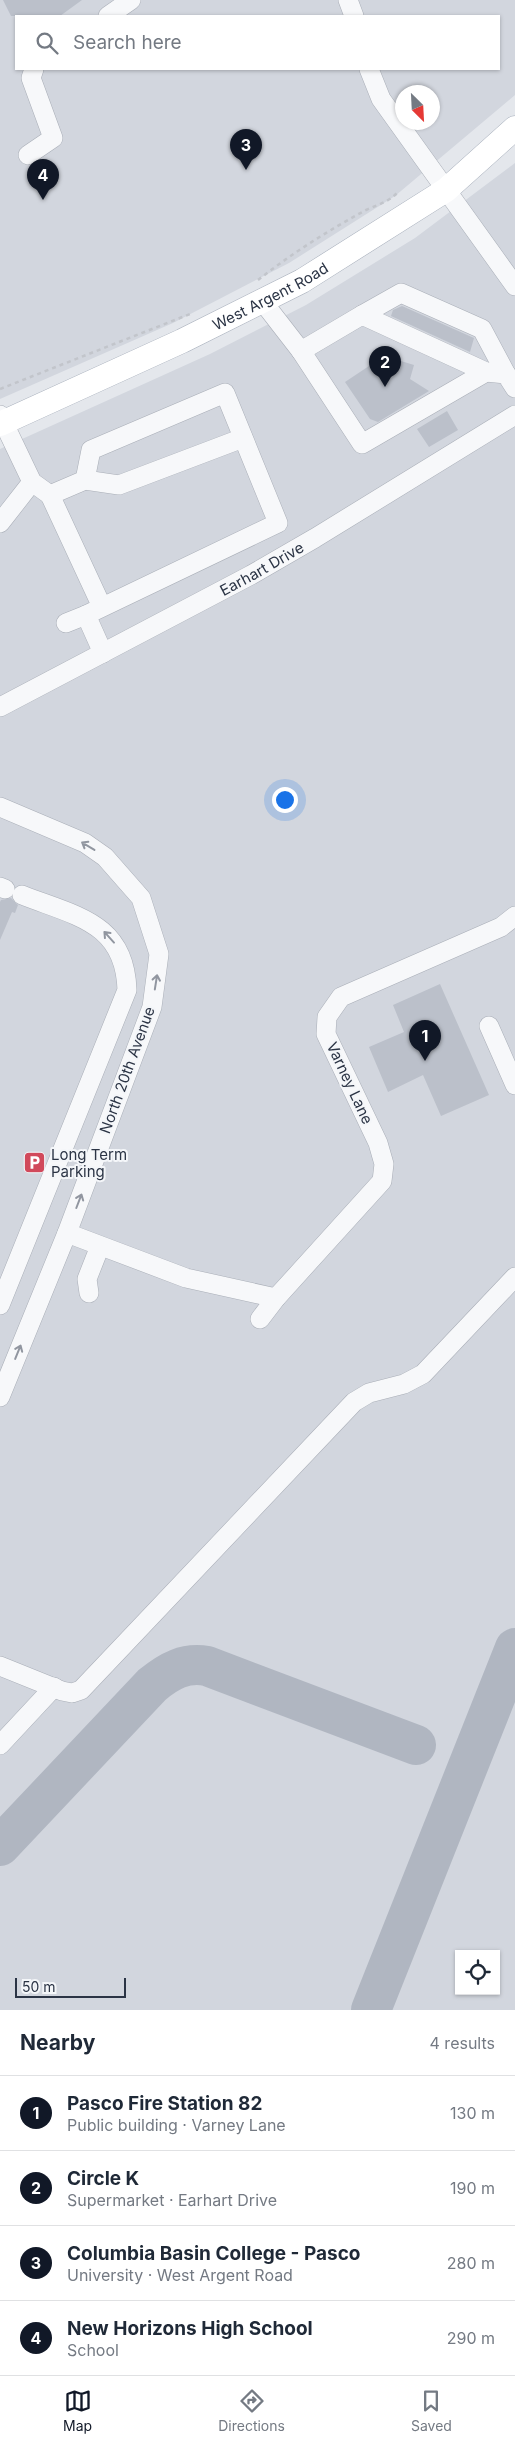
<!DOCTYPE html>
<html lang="en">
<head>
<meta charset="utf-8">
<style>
  body { margin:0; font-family:Inter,sans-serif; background:#f2f2f3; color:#1f2937 }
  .controls { position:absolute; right:15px; bottom:15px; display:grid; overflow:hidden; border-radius:0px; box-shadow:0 1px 4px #0004 }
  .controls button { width:45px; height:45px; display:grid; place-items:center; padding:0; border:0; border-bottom:1px solid #e0e1e3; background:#fff; color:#1f2937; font:25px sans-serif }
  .compass { position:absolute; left:395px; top:85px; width:45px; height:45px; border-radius:50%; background:#fff; box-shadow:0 1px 4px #0004; rotate:156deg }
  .scale { position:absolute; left:15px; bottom:12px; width:111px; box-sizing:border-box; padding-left:5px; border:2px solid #2b3445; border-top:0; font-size:14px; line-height:18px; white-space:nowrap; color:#2b3445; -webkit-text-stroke:4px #f4f6f9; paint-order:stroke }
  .you { position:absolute; left:284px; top:799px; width:18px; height:18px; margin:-12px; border:4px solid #fff; border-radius:50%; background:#1a73e8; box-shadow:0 0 0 8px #1a73e833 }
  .badge { display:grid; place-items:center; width:32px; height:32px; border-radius:50%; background:#111827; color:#fff; font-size:16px; font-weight:700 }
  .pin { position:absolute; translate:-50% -41px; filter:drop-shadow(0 1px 2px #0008) }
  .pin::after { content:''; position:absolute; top:26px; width:18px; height:15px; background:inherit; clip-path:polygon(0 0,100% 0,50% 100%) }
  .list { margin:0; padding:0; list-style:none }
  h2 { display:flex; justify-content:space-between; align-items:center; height:65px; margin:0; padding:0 20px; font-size:21px }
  h2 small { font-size:16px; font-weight:400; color:#747a83 }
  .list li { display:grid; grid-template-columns:32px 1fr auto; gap:15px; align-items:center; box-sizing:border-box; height:75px; padding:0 20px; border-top:1px solid #e0e1e3 }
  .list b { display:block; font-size:19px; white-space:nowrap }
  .list p { margin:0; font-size:16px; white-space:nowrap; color:#747a83 }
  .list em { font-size:16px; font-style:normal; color:#747a83 }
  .icon { flex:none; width:28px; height:28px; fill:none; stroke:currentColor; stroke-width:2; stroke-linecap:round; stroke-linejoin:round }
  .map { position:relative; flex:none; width:515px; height:2010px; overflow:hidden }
  .search { position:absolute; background:#fff; box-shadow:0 1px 4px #0004; left:15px; right:15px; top:15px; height:55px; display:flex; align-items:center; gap:12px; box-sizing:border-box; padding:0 18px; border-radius:0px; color:#747a83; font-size:19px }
  .sheet { height:365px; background:#fff }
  nav { display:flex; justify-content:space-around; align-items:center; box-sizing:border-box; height:70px; border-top:1px solid #e0e1e3; background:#fff; font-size:14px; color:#747a83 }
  nav a { display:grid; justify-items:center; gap:2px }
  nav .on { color:#111827 }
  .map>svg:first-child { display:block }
  .built { fill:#d2d6de; fill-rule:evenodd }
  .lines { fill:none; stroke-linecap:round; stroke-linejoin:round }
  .taxiway { stroke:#b0b6c1; stroke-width:40 }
  .building { fill:#bbc0ca }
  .minor-casing { stroke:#a9aeb7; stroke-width:20 }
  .major-casing { stroke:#a3abb8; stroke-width:25 }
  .path { stroke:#c2c5cb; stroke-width:2.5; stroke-dasharray:4 4; stroke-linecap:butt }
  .minor { stroke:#f7f8fa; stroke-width:19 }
  .major { stroke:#fff; stroke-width:24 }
  .oneway { stroke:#9196a0 }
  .labels { text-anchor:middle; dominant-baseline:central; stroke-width:4; stroke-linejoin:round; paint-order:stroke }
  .street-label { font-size:15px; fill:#2b3445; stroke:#f4f6f9 }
  .poi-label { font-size:15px; fill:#2b3445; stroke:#f4f6f9; text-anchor:start }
</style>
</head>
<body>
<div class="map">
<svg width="515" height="2010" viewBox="0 0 515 2010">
  <rect width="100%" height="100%" fill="#e4e7ec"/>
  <path class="built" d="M 0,0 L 515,0 L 515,95 L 395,196 L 289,263 L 173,323 L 0,399 ZM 16,16 L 499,16 L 499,69 L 16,69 ZM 402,92 L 432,92 L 432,122 L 402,122 Z
    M 515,163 L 515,2010 L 0,2010 L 0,449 L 210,354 L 306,305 L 415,238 ZM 459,1954 L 496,1954 L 496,1991 L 459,1991 Z"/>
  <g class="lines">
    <path class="taxiway" d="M 0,1846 L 152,1685 C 169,1671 185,1662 207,1666 L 416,1745
      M 371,2010 L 515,1648"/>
  </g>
  <path class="building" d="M 3,0 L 82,0 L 60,16 L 11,16 Z
    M 402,306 L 474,338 L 470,352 L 391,316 L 393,310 Z
    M 391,358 L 414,365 L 410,379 L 429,391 L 378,422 L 370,419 L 345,382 L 372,364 L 387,369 Z
    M 447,411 L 458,430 L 429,447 L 417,429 Z
    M 11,898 L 18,905 L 15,913 L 12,912 L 0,940 L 0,902 L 1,900 Z
    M 440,984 L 489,1095 L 441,1116 L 423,1075 L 388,1092 L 369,1047 L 404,1032 L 393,1005 Z"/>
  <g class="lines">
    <defs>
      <g id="minor">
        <path d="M 348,0 L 354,16"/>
        <path d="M 108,16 L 131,0"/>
        <path d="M 369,69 L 381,99 L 515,286"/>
        <path d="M 28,155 L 53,138 L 31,78 L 34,69"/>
        <path d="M 263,302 L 301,351 L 362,315 L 486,372 L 506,374 L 515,388"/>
        <path d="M 362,315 L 401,293 L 482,329 L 506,374"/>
        <path d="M 301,351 L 362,444 L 486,372"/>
        <path d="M 0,415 L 32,482 L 50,495"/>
        <path d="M 85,480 L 119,485 L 243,438"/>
        <path d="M 0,523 L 32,482"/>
        <path d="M 86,615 L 278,523 L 225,393 L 91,450 L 85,480 L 50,495 L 102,607"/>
        <path d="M 66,623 L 86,615 L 103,653"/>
        <path id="s1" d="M 0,707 L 251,575 L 315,538 L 515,415"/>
        <path d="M 0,807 L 85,843 L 105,857 L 141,898 L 159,954 L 152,1007 L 67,1233 L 0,1397"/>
        <path d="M 0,887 L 5,889"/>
        <path d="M 489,1026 L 515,1085"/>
        <path d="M 67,1233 L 186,1278 L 276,1298"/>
        <path d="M 89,1293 L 87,1279 L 100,1246"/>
        <path d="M 0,1305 L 127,990 C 125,922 75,916 22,895"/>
        <path d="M 260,1319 L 276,1298 L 382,1181 L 384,1164 L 378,1143 L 326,1034 L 327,1017 L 341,997 L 501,927 L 515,916"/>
        <path d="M 0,1666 L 62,1691 L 72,1693 L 81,1690 L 354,1402 L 369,1393 L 404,1384 L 423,1374 L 515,1277"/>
        <path d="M 0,1745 L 54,1687"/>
      </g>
      <g id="major">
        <path id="s2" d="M 0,424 L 182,341 L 302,281 L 446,190 L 515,128"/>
      </g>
    </defs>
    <use href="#minor" class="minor-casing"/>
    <use href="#major" class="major-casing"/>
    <path class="path" d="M 258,280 C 291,254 329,230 366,210 C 379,204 389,202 399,191
      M 0,389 L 190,314"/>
    <use href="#minor" class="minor"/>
    <use href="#major" class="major"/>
  </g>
  <defs><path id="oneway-shaft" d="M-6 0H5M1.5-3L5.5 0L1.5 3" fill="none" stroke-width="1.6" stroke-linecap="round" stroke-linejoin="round" transform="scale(1.25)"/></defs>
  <g class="oneway">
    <use href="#oneway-shaft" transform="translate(88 846) rotate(-149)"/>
    <use href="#oneway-shaft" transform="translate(109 937) rotate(-132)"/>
    <use href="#oneway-shaft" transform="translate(156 982) rotate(-81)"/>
    <use href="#oneway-shaft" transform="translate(79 1201) rotate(-69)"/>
    <use href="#oneway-shaft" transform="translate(18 1352) rotate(-68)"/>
  </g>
  <defs>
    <symbol id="parking-square" viewBox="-11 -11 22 22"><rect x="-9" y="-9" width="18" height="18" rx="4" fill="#d1495b" stroke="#f4f6f9"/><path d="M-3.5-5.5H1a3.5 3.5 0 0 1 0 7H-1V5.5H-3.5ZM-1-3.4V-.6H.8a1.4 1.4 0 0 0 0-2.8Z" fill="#fff"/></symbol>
  </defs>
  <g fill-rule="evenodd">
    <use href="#parking-square" x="22" y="1150" width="25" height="25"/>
  </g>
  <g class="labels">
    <g class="street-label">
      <text stroke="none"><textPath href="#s2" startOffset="299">West Argent Road</textPath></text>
      <text stroke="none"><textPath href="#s1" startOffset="296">Earhart Drive</textPath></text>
      <text transform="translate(127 1070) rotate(-70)">North 20th Avenue</text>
      <text transform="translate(350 1083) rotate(65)">Varney Lane</text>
    </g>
    <g class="poi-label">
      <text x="51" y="1154">Long Term<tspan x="51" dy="17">Parking</tspan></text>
    </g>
  </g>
</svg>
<div class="controls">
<button><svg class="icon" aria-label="locate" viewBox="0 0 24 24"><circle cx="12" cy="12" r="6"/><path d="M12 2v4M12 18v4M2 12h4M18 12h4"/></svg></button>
</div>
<svg class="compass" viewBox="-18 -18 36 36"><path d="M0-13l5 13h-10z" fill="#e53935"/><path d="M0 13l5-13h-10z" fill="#747a83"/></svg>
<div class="scale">50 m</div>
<div class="you"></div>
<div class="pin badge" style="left:425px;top:1061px">1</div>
<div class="pin badge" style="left:385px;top:387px">2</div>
<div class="pin badge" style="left:246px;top:170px">3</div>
<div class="pin badge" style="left:43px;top:200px">4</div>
<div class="search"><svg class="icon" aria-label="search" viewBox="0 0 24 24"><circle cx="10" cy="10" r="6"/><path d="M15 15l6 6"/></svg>Search here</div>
</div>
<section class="sheet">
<h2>Nearby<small>4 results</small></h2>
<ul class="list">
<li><span class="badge">1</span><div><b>Pasco Fire Station 82</b><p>Public building · Varney Lane</p></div><em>130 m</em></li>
<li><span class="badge">2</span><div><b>Circle K</b><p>Supermarket · Earhart Drive</p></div><em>190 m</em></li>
<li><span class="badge">3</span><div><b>Columbia Basin College - Pasco</b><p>University · West Argent Road</p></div><em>280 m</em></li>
<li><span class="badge">4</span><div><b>New Horizons High School</b><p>School</p></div><em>290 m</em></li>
</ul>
</section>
<nav>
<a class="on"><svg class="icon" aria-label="map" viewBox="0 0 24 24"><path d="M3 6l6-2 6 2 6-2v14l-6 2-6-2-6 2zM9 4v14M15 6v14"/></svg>Map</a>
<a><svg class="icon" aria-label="directions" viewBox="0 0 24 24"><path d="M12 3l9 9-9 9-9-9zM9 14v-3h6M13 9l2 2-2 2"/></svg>Directions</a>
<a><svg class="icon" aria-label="saved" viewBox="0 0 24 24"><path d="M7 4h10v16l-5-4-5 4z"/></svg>Saved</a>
</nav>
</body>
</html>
